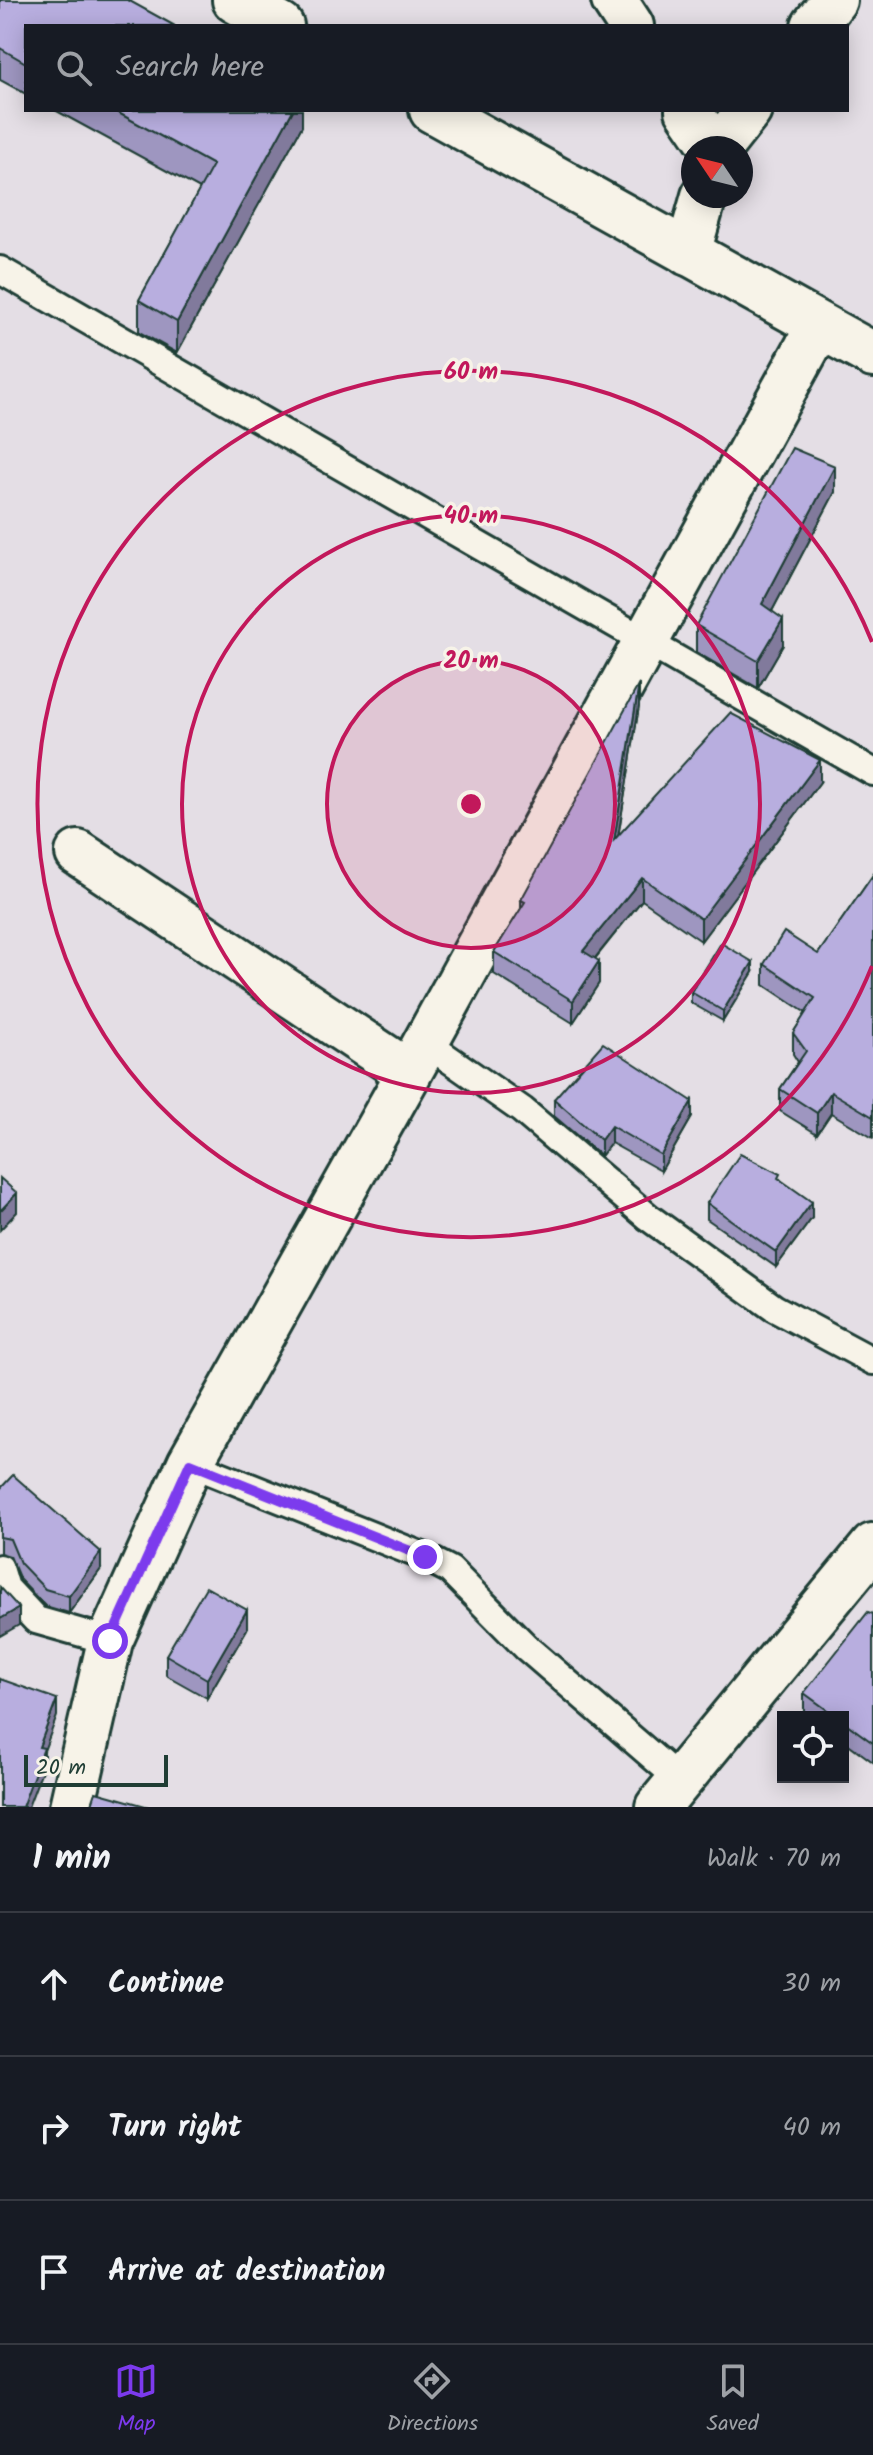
<!DOCTYPE html>
<html lang="en">
<head>
<meta charset="utf-8">
<style>
  body { margin:0; font-family:Kalam,sans-serif; background:#20242c; color:#f1f3f6 }
  .controls { position:absolute; right:24px; bottom:24px; display:grid; overflow:hidden; border-radius:0px; box-shadow:0 4px 20px #0003 }
  .controls button { width:72px; height:72px; display:grid; place-items:center; padding:0; border:0; border-bottom:2px solid #363941; background:#171b24; color:#f1f3f6; font:40px sans-serif }
  .compass { position:absolute; left:681px; top:136px; width:72px; height:72px; border-radius:50%; background:#171b24; box-shadow:0 4px 20px #0003; rotate:305deg }
  .scale { position:absolute; left:24px; bottom:20px; width:144px; box-sizing:border-box; padding-left:8px; border:4px solid #1f3d34; border-top:0; font-size:22px; line-height:28px; white-space:nowrap; color:#1f3d34; -webkit-text-stroke:6px #f7f3e8; paint-order:stroke }
  .stop { position:absolute; width:24px; height:24px; margin:-18px; border:6px solid #7c3aed; border-radius:50%; background:#fff }
  .stop.end { background:#7c3aed; border-color:#fff; box-shadow:0 2px 8px #0008 }
  .list { margin:0; padding:0; list-style:none }
  h2 { display:flex; justify-content:space-between; align-items:center; height:104px; margin:0; padding:0 32px; font-size:34px }
  h2 small { font-size:26px; font-weight:400; color:#9ea1a6 }
  .list li { display:grid; grid-template-columns:52px 1fr auto; gap:24px; align-items:center; box-sizing:border-box; height:144px; padding:0 32px; border-top:2px solid #363941 }
  .list b { display:block; font-size:30px; white-space:nowrap }
  .list em { font-size:26px; font-style:normal; color:#9ea1a6 }
  .icon { flex:none; width:44px; height:44px; fill:none; stroke:currentColor; stroke-width:2; stroke-linecap:round; stroke-linejoin:round }
  .map { position:relative; flex:none; width:873px; height:1807px; overflow:hidden }
  .search { position:absolute; background:#171b24; box-shadow:0 4px 20px #0003; left:24px; right:24px; top:24px; height:88px; display:flex; align-items:center; gap:20px; box-sizing:border-box; padding:0 28px; border-radius:0px; color:#9ea1a6; font-size:30px }
  .sheet { height:536px; background:#171b24 }
  nav { display:flex; justify-content:space-around; align-items:center; box-sizing:border-box; height:112px; border-top:2px solid #363941; background:#171b24; font-size:22px; color:#9ea1a6 }
  nav a { display:grid; justify-items:center; gap:4px }
  nav .on { color:#7c3aed }
  .map>svg:first-child { display:block }
  .lines { fill:none; stroke-linecap:round; stroke-linejoin:round }
  .service-casing { stroke:#1f3d34; stroke-width:32 }
  .minor-casing { stroke:#1f3d34; stroke-width:50 }
  .tertiary-casing { stroke:#1f3d34; stroke-width:50 }
  .secondary-casing { stroke:#1f3d34; stroke-width:50 }
  .service { stroke:#f7f3e8; stroke-width:26 }
  .minor { stroke:#f7f3e8; stroke-width:44 }
  .tertiary { stroke:#f7f3e8; stroke-width:44 }
  .secondary { stroke:#f7f3e8; stroke-width:44 }
  .wall { fill:#9e96c0; stroke:#1f3d34; stroke-width:2 }
  .shaded-wall { fill:#817a9c; stroke:#1f3d34; stroke-width:2 }
  .building { fill:#b8aedf; stroke:#1f3d34; stroke-width:2 }
  .route { stroke:#7c3aed; stroke-width:10 }
  .ring { fill:none; stroke:#c2185b; stroke-width:4 }
  .centre { fill:#c2185b; stroke:#f7f3e8; stroke-width:4 }
  .ring-label { font-size:24px; text-anchor:middle; font-weight:bold; fill:#c2185b; stroke:#f7f3e8; stroke-width:7; stroke-linejoin:round; paint-order:stroke }
</style>
</head>
<body>
<div class="map">
<svg width="873" height="1807" viewBox="0 0 873 1807">
  <rect width="100%" height="100%" fill="#e4dee5"/>
  <filter id="ink" filterUnits="userSpaceOnUse"><feTurbulence type="fractalNoise" baseFrequency=".0125" numOctaves="2"/><feDisplacementMap in="SourceGraphic" scale="16" xChannelSelector="R" yChannelSelector="G"/><feConvolveMatrix kernelMatrix="1 2 1 2 8 2 1 2 1" color-interpolation-filters="sRGB"/></filter>
  <g filter="url(#ink)">
    <g class="lines">
      <defs>
        <path id="service" d="M 0,270 L 873,772
          M 426,1043 L 522,1110 L 648,1217 L 774,1308 L 873,1361
          M 190,1463 L 425,1557 L 450,1570 L 527,1648 L 680,1780
          M 0,1568 L 6,1588 L 36,1620 L 110,1641"/>
        <path id="minor" d="M 78,853 L 409,1073
          M 72,1807 L 110,1641 L 190,1463 L 409,1073 L 819,326
          M 658,1807 L 873,1546"/>
        <path id="tertiary" d="M 614,0 L 631,26
          M 814,26 L 834,0
          M 688,110 L 714,148
          M 719,148 L 749,110
          M 688,253 L 704,196"/>
        <path id="secondary" d="M 235,0 L 281,26
          M 432,110 L 873,355"/>
      </defs>
      <use href="#service" class="service-casing"/>
      <use href="#minor" class="minor-casing"/>
      <use href="#tertiary" class="tertiary-casing"/>
      <use href="#secondary" class="secondary-casing"/>
      <use href="#service" class="service"/>
      <use href="#minor" class="minor"/>
      <use href="#tertiary" class="tertiary"/>
      <use href="#secondary" class="secondary"/>
    </g>
    <path class="wall" d="M 0,0 L 26,26 L 26,94 L 0,80 Z
      M 55,110 L 302,110 L 302,126 L 177,353 L 139,332 L 139,300 L 200,189 Z
      M 835,492 L 772,611 L 783,645 L 758,688 L 696,652 L 696,625 Z
      M 639,706 L 618,836 L 820,782 L 701,941 L 642,900 L 595,959 L 599,983 L 573,1023 L 494,974 L 494,952 L 521,909 L 521,900 Z
      M 873,875 L 873,1138 L 831,1113 L 817,1134 L 780,1111 L 780,1089 L 798,1062 L 793,1054 L 793,1033 L 806,1013 L 764,985 L 764,964 L 818,954 Z
      M 753,972 L 723,1021 L 691,1003 L 691,992 Z
      M 554,1099 L 692,1117 L 661,1171 L 611,1143 L 601,1156 L 554,1116 Z
      M 780,1179 L 812,1218 L 776,1267 L 707,1219 L 707,1203 Z
      M 0,1489 L 101,1569 L 69,1613 L 45,1606 L 20,1580 L 10,1556 L 0,1553 Z
      M 873,1614 L 873,1762 L 843,1740 L 843,1717 L 811,1717 L 804,1712 L 804,1693 Z
      M 247,1629 L 207,1698 L 166,1675 L 166,1655 Z"/>
    <path class="shaded-wall" d="M 293,110 L 302,110 L 302,126 L 177,353 L 177,322 Z
      M 835,466 L 835,492 L 762,630 L 762,604 Z
      M 783,619 L 783,645 L 758,688 L 758,661 Z
      M 639,684 L 639,706 L 614,862 L 614,840 Z
      M 820,760 L 820,782 L 701,941 L 701,919 Z
      M 642,878 L 642,900 L 583,973 L 583,951 Z
      M 599,961 L 599,983 L 573,1023 L 573,1001 Z
      M 753,962 L 753,972 L 723,1021 L 723,1011 Z
      M 831,1092 L 831,1113 L 817,1134 L 817,1113 Z
      M 692,1101 L 692,1117 L 661,1171 L 661,1155 Z
      M 611,1126 L 611,1143 L 601,1156 L 601,1140 Z
      M 17,1193 L 17,1212 L 0,1230 L 0,1211 Z
      M 812,1202 L 812,1218 L 776,1267 L 776,1252 Z
      M 101,1552 L 101,1569 L 69,1613 L 69,1596 Z
      M 19,1608 L 19,1625 L 0,1636 L 0,1619 Z
      M 247,1610 L 247,1629 L 207,1698 L 207,1679 Z
      M 57,1699 L 57,1716 L 44,1751 L 44,1765 L 28,1807 L 22,1807 L 39,1747 Z"/>
    <path class="building" d="M 0,0 L 128,0 L 175,26 L 26,26 L 26,63 L 0,48 Z
      M 113,110 L 293,110 L 177,322 L 139,300 L 213,165 Z
      M 792,448 L 835,466 L 762,604 L 783,619 L 758,661 L 696,625 Z
      M 639,684 L 614,840 L 730,713 L 820,760 L 701,919 L 642,878 L 583,951 L 599,961 L 573,1001 L 494,952 L 525,902 L 521,900 Z
      M 873,875 L 873,1117 L 831,1092 L 817,1113 L 780,1089 L 806,1051 L 793,1033 L 815,998 L 764,964 L 784,932 L 818,954 Z
      M 721,943 L 753,962 L 723,1011 L 691,992 Z
      M 603,1043 L 692,1101 L 661,1155 L 611,1126 L 601,1140 L 554,1099 Z
      M 740,1154 L 780,1174 L 778,1178 L 812,1202 L 776,1252 L 707,1203 Z
      M 0,1178 L 17,1193 L 0,1211 Z
      M 13,1475 L 101,1552 L 69,1596 L 45,1589 L 20,1563 L 10,1539 L 0,1537 L 0,1489 Z
      M 0,1587 L 19,1608 L 0,1619 Z
      M 206,1587 L 247,1610 L 207,1679 L 166,1655 Z
      M 868,1612 L 873,1614 L 873,1743 L 843,1721 L 843,1717 L 837,1717 L 804,1693 Z
      M 0,1679 L 57,1699 L 39,1747 L 44,1748 L 22,1807 L 0,1807 Z
      M 96,1792 L 149,1807 L 91,1807 Z"/>
  </g>
  <g class="lines" filter="url(#ink)">
    <path class="route" d="M 110,1641 L 190,1463 L 425,1557"/>
  </g>
  <circle cx="471" cy="804" r="144" fill="#c2185b" fill-opacity=".12"/>
  <g class="ring">
    <circle cx="471" cy="804" r="144"/>
    <circle cx="471" cy="804" r="289"/>
    <path d="M872 966A433 433 0 1 1 872 642"/>
  </g>
  <circle cx="471" cy="804" r="12" class="centre"/>
  <g class="ring-label">
    <text x="471" y="379">60 m</text>
    <text x="471" y="523">40 m</text>
    <text x="471" y="668">20 m</text>
  </g>
</svg>
<div class="controls">
<button><svg class="icon" aria-label="locate" viewBox="0 0 24 24"><circle cx="12" cy="12" r="6"/><path d="M12 2v4M12 18v4M2 12h4M18 12h4"/></svg></button>
</div>
<svg class="compass" viewBox="-18 -18 36 36"><path d="M0-13l5 13h-10z" fill="#e53935"/><path d="M0 13l5-13h-10z" fill="#9ea1a6"/></svg>
<div class="scale">20 m</div>
<div class="stop" style="left:110px;top:1641px"></div>
<div class="stop end" style="left:425px;top:1557px"></div>
<div class="search"><svg class="icon" aria-label="search" viewBox="0 0 24 24"><circle cx="10" cy="10" r="6"/><path d="M15 15l6 6"/></svg>Search here</div>
</div>
<section class="sheet">
<h2>1 min<small>Walk · 70 m</small></h2>
<ul class="list">
<li><svg class="icon" aria-label="ahead" viewBox="0 0 24 24"><path d="M12 20V5M6 11l6-6 6 6"/></svg><div><b>Continue</b></div><em>30 m</em></li>
<li><svg class="icon" aria-label="right" viewBox="0 0 24 24"><path d="M7 20v-9h11M14 6l5 5-5 5"/></svg><div><b>Turn right</b></div><em>40 m</em></li>
<li><svg class="icon" aria-label="arrive" viewBox="0 0 24 24"><path d="M6 21V4h12l-3 4 3 4H6"/></svg><div><b>Arrive at destination</b></div></li>
</ul>
</section>
<nav>
<a class="on"><svg class="icon" aria-label="map" viewBox="0 0 24 24"><path d="M3 6l6-2 6 2 6-2v14l-6 2-6-2-6 2zM9 4v14M15 6v14"/></svg>Map</a>
<a><svg class="icon" aria-label="directions" viewBox="0 0 24 24"><path d="M12 3l9 9-9 9-9-9zM9 14v-3h6M13 9l2 2-2 2"/></svg>Directions</a>
<a><svg class="icon" aria-label="saved" viewBox="0 0 24 24"><path d="M7 4h10v16l-5-4-5 4z"/></svg>Saved</a>
</nav>
</body>
</html>
